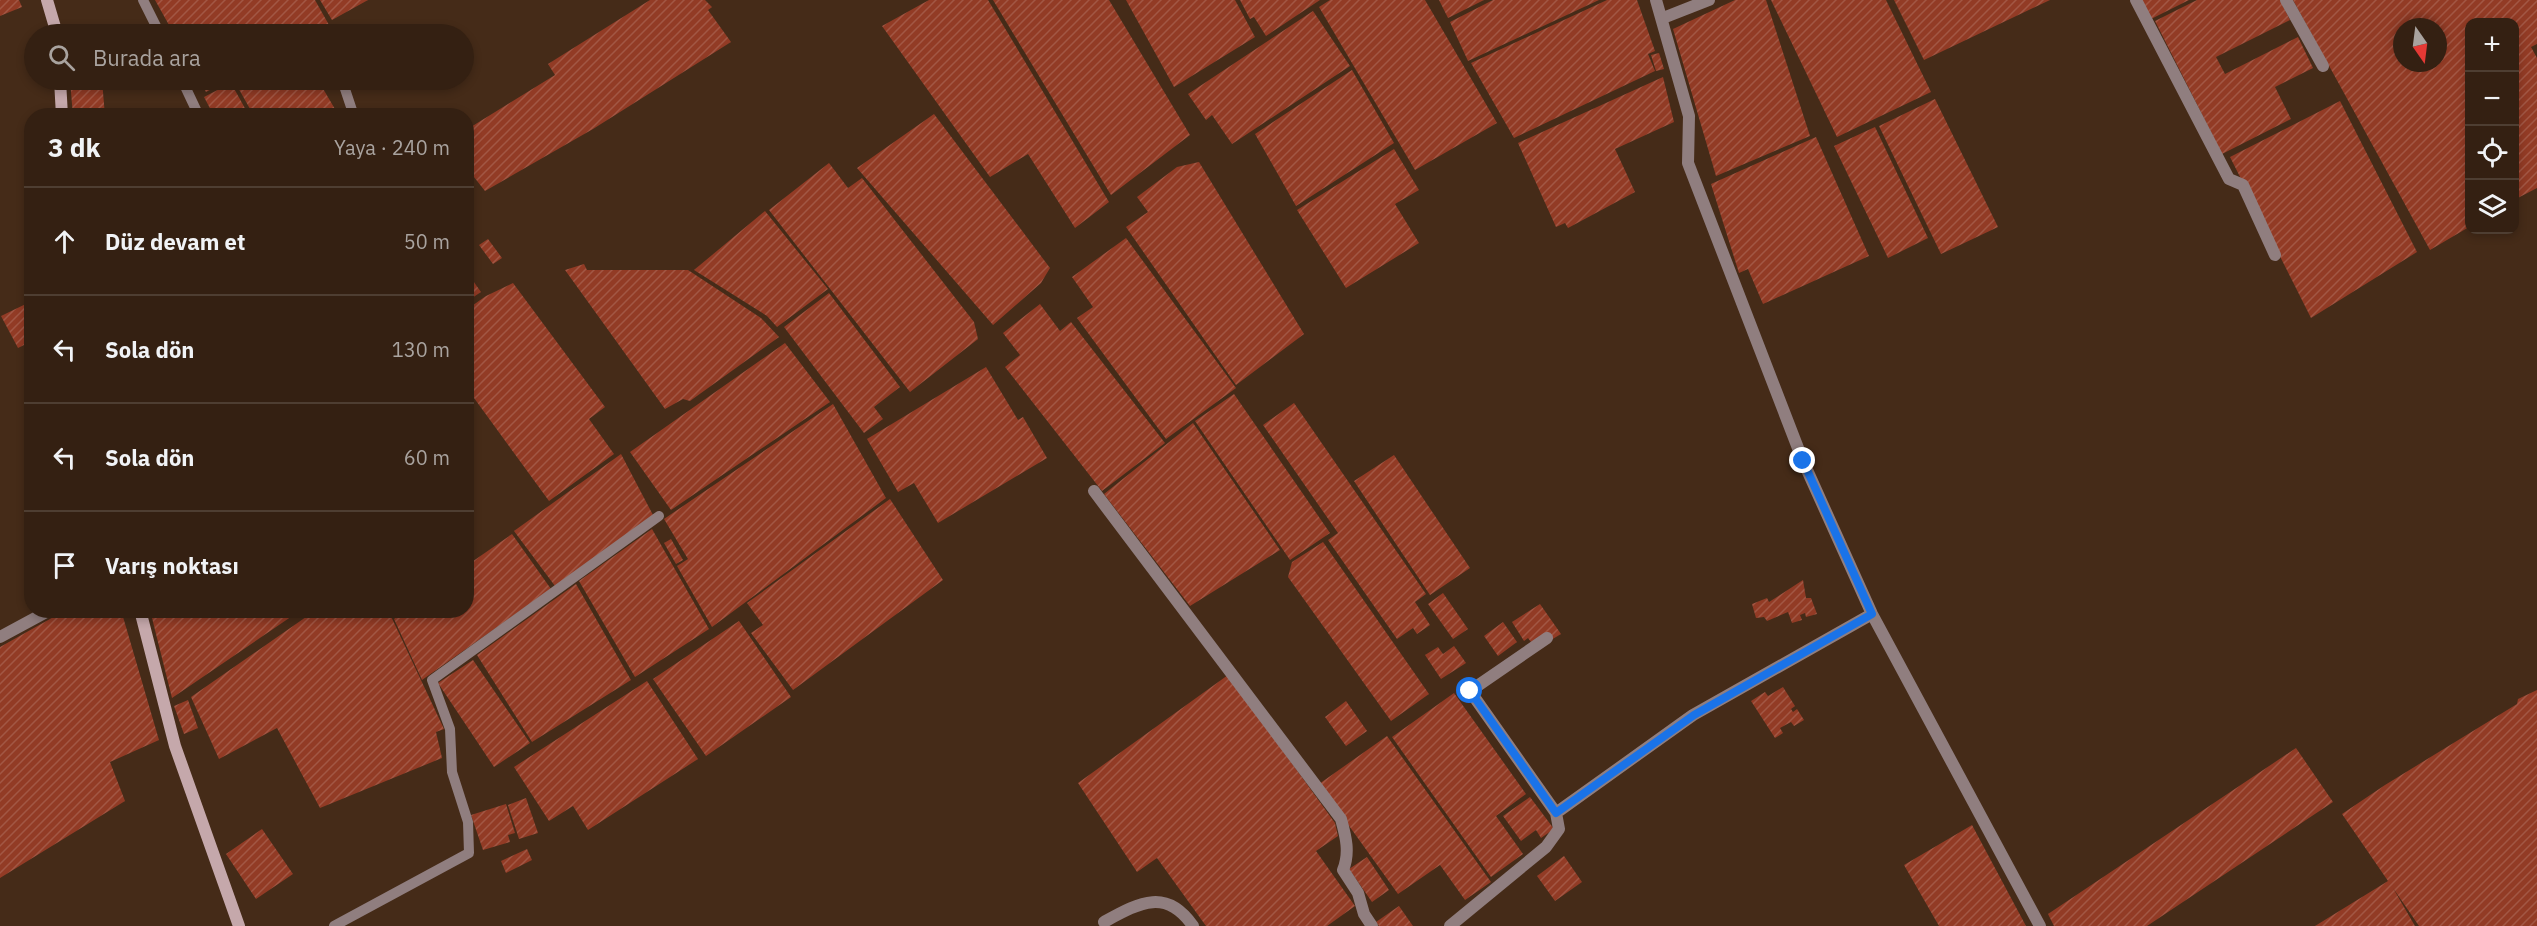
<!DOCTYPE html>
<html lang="tr">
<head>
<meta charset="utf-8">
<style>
  body { margin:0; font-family:"IBM Plex Sans",sans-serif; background:#3f2d20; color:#f1f3f6 }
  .controls { position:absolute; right:18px; top:18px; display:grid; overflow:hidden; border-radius:12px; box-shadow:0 3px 9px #0003 }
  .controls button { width:54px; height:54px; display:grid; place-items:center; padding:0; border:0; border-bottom:2px solid #4e3e32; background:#342012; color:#f1f3f6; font:30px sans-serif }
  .compass { position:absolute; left:2393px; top:18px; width:54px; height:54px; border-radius:50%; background:#342012; box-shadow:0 3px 9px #0003; rotate:166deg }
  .stop { position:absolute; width:18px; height:18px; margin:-14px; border:4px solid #1a73e8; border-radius:50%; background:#fff }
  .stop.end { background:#1a73e8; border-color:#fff; box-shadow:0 2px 6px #0008 }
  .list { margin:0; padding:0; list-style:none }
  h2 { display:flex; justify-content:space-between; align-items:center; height:78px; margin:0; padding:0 24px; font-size:26px }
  h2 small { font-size:20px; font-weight:400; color:#a9a39f }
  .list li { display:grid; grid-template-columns:39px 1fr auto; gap:18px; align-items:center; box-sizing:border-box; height:108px; padding:0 24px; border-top:2px solid #4e3e32 }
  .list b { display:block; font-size:22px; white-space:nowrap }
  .list em { font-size:20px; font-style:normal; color:#a9a39f }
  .icon { flex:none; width:33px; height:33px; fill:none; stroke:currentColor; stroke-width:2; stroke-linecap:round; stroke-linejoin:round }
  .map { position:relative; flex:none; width:2537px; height:926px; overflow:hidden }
  .search { position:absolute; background:#342012; box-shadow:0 3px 9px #0003; left:24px; top:24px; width:450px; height:66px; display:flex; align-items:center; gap:15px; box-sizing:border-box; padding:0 21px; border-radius:33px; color:#a9a39f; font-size:22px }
  .panel { position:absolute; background:#342012; box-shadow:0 3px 9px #0003; left:24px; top:108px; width:450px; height:510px; border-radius:24px }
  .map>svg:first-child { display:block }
  .building { fill:url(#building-hatch); fill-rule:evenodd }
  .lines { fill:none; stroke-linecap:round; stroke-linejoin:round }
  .lane { stroke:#907e7f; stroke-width:10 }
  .street { stroke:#907e7f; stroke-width:12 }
  .secondary { stroke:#c5a8ab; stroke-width:12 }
  .route { stroke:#1a73e8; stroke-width:8 }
</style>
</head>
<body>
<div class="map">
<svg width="2537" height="926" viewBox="0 0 2537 926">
  <defs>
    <pattern id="building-hatch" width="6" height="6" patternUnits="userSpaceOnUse" patternTransform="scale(1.5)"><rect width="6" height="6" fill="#923b25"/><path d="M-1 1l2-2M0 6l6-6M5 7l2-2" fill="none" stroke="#a25744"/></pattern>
  </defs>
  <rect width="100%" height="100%" fill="#452b18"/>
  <path class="building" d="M 0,0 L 19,0 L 22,7 L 0,16 Z
    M 155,0 L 315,0 L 329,25 L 311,34 L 174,34 Z
    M 320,0 L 368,0 L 332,20 Z
    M 650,0 L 705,0 L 712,7 L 708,10 L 731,42 L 593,129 L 485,191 L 466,167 L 466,130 L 555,75 L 548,64 Z
    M 929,0 L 988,0 L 1109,202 L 1075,228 L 1028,154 L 990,177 L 882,26 Z
    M 993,0 L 1109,0 L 1190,135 L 1111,195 Z
    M 1126,0 L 1235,0 L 1255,37 L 1174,87 Z
    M 1240,0 L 1320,0 L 1266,36 L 1254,17 L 1250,19 Z
    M 1330,0 L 1425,0 L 1497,123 L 1415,170 L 1319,7 Z
    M 1439,0 L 1484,0 L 1448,18 Z
    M 1493,0 L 1599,0 L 1468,61 L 1450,22 Z
    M 1607,0 L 1637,0 L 1655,51 L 1648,54 L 1655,71 L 1514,138 L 1471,63 Z
    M 1735,0 L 1766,0 L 1810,136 L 1716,176 L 1673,29 Z
    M 1771,0 L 1886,0 L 1931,92 L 1837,137 Z
    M 1894,0 L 2050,0 L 1924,60 Z
    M 2141,0 L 2189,0 L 2151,19 Z
    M 2197,0 L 2280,0 L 2290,20 L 2216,57 L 2225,74 L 2298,37 L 2313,68 L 2275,87 L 2291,119 L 2222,154 L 2155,21 Z
    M 2293,0 L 2537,0 L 2537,44 L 2531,47 L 2537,58 L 2537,188 L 2514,200 L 2514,22 L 2469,22 L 2469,227 L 2430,250 ZM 2402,27 L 2438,27 L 2438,63 L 2402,63 Z
    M 1313,11 L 1350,66 L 1232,144 L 1212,115 L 1206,120 L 1188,94 Z
    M 1659,53 L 1664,69 L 1656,71 L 1651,55 Z
    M 1352,70 L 1394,143 L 1296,206 L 1255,134 Z
    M 1663,77 L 1674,122 L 1615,149 L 1635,192 L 1568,228 L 1565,223 L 1556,227 L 1518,143 Z
    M 70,80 L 102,80 L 105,116 L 73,116 Z
    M 199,80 L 229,80 L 206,92 Z
    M 245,80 L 318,80 L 339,116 L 254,116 L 236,84 Z
    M 231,83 L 247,112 L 240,116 L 214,116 L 204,97 Z
    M 1935,99 L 1998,227 L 1941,254 L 1879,126 Z
    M 2340,101 L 2417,252 L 2311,318 L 2230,157 Z
    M 934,114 L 1050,268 L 1041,283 L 993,325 L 857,168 Z
    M 1875,127 L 1928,238 L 1888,258 L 1834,146 Z
    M 1816,137 L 1869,256 L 1763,304 L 1748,269 L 1739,273 L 1711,184 Z
    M 1394,149 L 1419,190 L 1395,204 L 1419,243 L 1346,288 L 1297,210 Z
    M 1199,162 L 1304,334 L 1236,385 L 1126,227 L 1148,212 L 1137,197 L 1177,167 Z
    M 829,163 L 848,188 L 862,178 L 974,322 L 978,339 L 910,392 L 769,210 Z
    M 765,211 L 828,289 L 777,327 L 767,316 L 694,270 Z
    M 1126,238 L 1236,388 L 1166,439 L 1077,318 L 1093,307 L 1072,277 Z
    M 488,239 L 502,258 L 493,264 L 479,245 Z
    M 584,264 L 587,270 L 688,270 L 761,318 L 779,337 L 690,401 L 683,399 L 665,409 L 565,270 Z
    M 466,271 L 481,292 L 466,302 Z
    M 513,283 L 605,407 L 589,419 L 614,454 L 549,501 L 466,387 L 466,310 L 486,296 Z
    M 829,293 L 900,387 L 874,407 L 883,419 L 864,433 L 784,327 Z
    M 32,301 L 32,341 L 18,348 L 1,316 Z
    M 1040,304 L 1060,331 L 1071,322 L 1165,443 L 1102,491 L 1005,367 L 1020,355 L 1003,333 Z
    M 785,343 L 830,402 L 671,510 L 630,452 Z
    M 986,367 L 1018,420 L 1023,417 L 1047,458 L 938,523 L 914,483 L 898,492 L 867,439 Z
    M 1234,394 L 1330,533 L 1290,560 L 1195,421 Z
    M 1294,403 L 1426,594 L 1415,602 L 1430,625 L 1417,634 L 1413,628 L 1397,639 L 1328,540 L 1338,533 L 1263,425 Z
    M 833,404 L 886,498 L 712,627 L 677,566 L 688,559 L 664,519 Z
    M 1193,423 L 1280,550 L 1190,606 L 1104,494 Z
    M 621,454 L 653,515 L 555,586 L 514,531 Z
    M 1394,455 L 1470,568 L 1430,595 L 1354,481 Z
    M 890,499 L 943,580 L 793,690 L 751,633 L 763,625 L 747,603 Z
    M 652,529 L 709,629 L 635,677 L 579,581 Z
    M 512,534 L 551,589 L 422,680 L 394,619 L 405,610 L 466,610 L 466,566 Z
    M 671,539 L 683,560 L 676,564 L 664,543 Z
    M 1323,542 L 1429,694 L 1391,721 L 1288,577 L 1292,562 Z
    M 1803,580 L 1806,598 L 1811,598 L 1817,614 L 1806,617 L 1805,613 L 1800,615 L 1802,620 L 1792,623 L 1788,612 L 1767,621 L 1764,617 L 1756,618 L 1752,604 L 1767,598 L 1769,602 Z
    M 576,584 L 631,680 L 532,742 L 477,655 Z
    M 1443,593 L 1468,629 L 1453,639 L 1428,604 Z
    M 1540,604 L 1561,634 L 1551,640 L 1531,642 L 1528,638 L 1524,641 L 1512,622 Z
    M 66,610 L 121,610 L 159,740 L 110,762 L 125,801 L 0,878 L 0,647 Z
    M 150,610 L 301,610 L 172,698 Z
    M 316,610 L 388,610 L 444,729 L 436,732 L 442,758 L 320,808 L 277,728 L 219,759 L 191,697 Z
    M 739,621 L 791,697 L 706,756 L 653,679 Z
    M 1503,622 L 1517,642 L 1498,656 L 1484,636 Z
    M 1454,646 L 1466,663 L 1441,679 L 1425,655 L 1438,647 L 1443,654 Z
    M 473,660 L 530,743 L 494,767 L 438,683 Z
    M 1228,675 L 1335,823 L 1338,836 L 1316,851 L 1355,906 L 1327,926 L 1206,926 L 1157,858 L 1137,872 L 1078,783 Z
    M 647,681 L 698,759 L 588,830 L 573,806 L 549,821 L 514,767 Z
    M 1783,687 L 1795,706 L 1791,709 L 1793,712 L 1797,709 L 1804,720 L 1794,726 L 1791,722 L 1780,728 L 1783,733 L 1775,738 L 1751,701 L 1765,692 L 1768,696 Z
    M 2537,690 L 2537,926 L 2419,926 L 2393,888 L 2415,926 L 2315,926 L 2388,881 L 2342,814 L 2385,785 L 2517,704 L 2518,699 Z
    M 1454,693 L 1526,794 L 1496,816 L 1523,854 L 1491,877 L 1392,737 Z
    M 188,700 L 198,728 L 184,734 L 174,706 Z
    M 1346,701 L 1367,731 L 1346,746 L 1325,717 Z
    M 1387,736 L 1491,882 L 1465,900 L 1440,865 L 1398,894 L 1319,784 Z
    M 2296,748 L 2333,802 L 2147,926 L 2054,926 L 2048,914 Z
    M 1530,797 L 1554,829 L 1541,838 L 1536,830 L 1521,841 L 1503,816 Z
    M 526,798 L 538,833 L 519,839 L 508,805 Z
    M 506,804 L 515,833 L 508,835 L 510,842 L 483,850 L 471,815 Z
    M 1972,825 L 2026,926 L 1939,926 L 1904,865 Z
    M 262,829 L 293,874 L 256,899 L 226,854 Z
    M 527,849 L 532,860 L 506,873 L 501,861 Z
    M 1564,856 L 1582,882 L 1555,901 L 1537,876 Z
    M 1367,857 L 1389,890 L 1372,902 L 1349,869 Z
    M 1399,906 L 1413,926 L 1379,926 L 1376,922 Z"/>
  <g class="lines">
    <path class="lane" d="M 143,0 L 160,34
      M 182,80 L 199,116
      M 350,80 L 345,89 L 354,116
      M 334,926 L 469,853 L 468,822 L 452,772 L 450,729 L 432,680 L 659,516"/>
    <path class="street" d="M 1656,0 L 1689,116 L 1688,163 L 1803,461 L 1872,614 L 2040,926
      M 2136,0 L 2229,179 L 2243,185 L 2275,255
      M 2286,0 L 2323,66
      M 1663,18 L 1709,0
      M 1094,491 L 1341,819 C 1346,837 1350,853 1343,870 L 1358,893 L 1364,914 L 1372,926
      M 0,637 L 50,610
      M 1547,638 L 1470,691 L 1556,813
      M 1104,922 C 1139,903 1166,887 1193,926
      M 1450,926 L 1546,847 L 1559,829 L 1556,813 L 1693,715 L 1872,614"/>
    <path class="secondary" d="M 47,0 L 57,34
      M 60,80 L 62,116
      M 140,610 L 175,746 L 239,926"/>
  </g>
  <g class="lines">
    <path class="route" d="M 1470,691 L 1556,813 L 1694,715 L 1872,614 L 1803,461"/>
  </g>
</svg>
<div class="controls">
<button>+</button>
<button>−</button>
<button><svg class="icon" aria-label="locate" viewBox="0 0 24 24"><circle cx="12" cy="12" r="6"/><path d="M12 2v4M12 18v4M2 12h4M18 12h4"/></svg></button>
<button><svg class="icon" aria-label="layers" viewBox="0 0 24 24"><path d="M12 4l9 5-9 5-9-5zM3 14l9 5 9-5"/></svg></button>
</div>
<svg class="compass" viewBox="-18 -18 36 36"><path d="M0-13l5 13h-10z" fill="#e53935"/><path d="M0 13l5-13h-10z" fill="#a9a39f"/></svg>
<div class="stop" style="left:1470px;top:691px"></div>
<div class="stop end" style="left:1803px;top:461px"></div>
<div class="search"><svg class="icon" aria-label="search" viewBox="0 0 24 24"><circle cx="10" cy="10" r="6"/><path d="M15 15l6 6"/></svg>Burada ara</div>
<section class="panel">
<h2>3 dk<small>Yaya · 240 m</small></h2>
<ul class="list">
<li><svg class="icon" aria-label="ahead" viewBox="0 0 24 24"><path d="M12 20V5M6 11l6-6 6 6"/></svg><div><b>Düz devam et</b></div><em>50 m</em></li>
<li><svg class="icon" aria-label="left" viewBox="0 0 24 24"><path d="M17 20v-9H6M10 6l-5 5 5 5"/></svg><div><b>Sola dön</b></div><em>130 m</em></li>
<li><svg class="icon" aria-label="left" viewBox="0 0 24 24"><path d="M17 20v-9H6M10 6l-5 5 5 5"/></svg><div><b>Sola dön</b></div><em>60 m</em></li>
<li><svg class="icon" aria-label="arrive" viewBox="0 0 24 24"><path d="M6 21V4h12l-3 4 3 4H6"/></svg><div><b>Varış noktası</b></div></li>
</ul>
</section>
</div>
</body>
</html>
